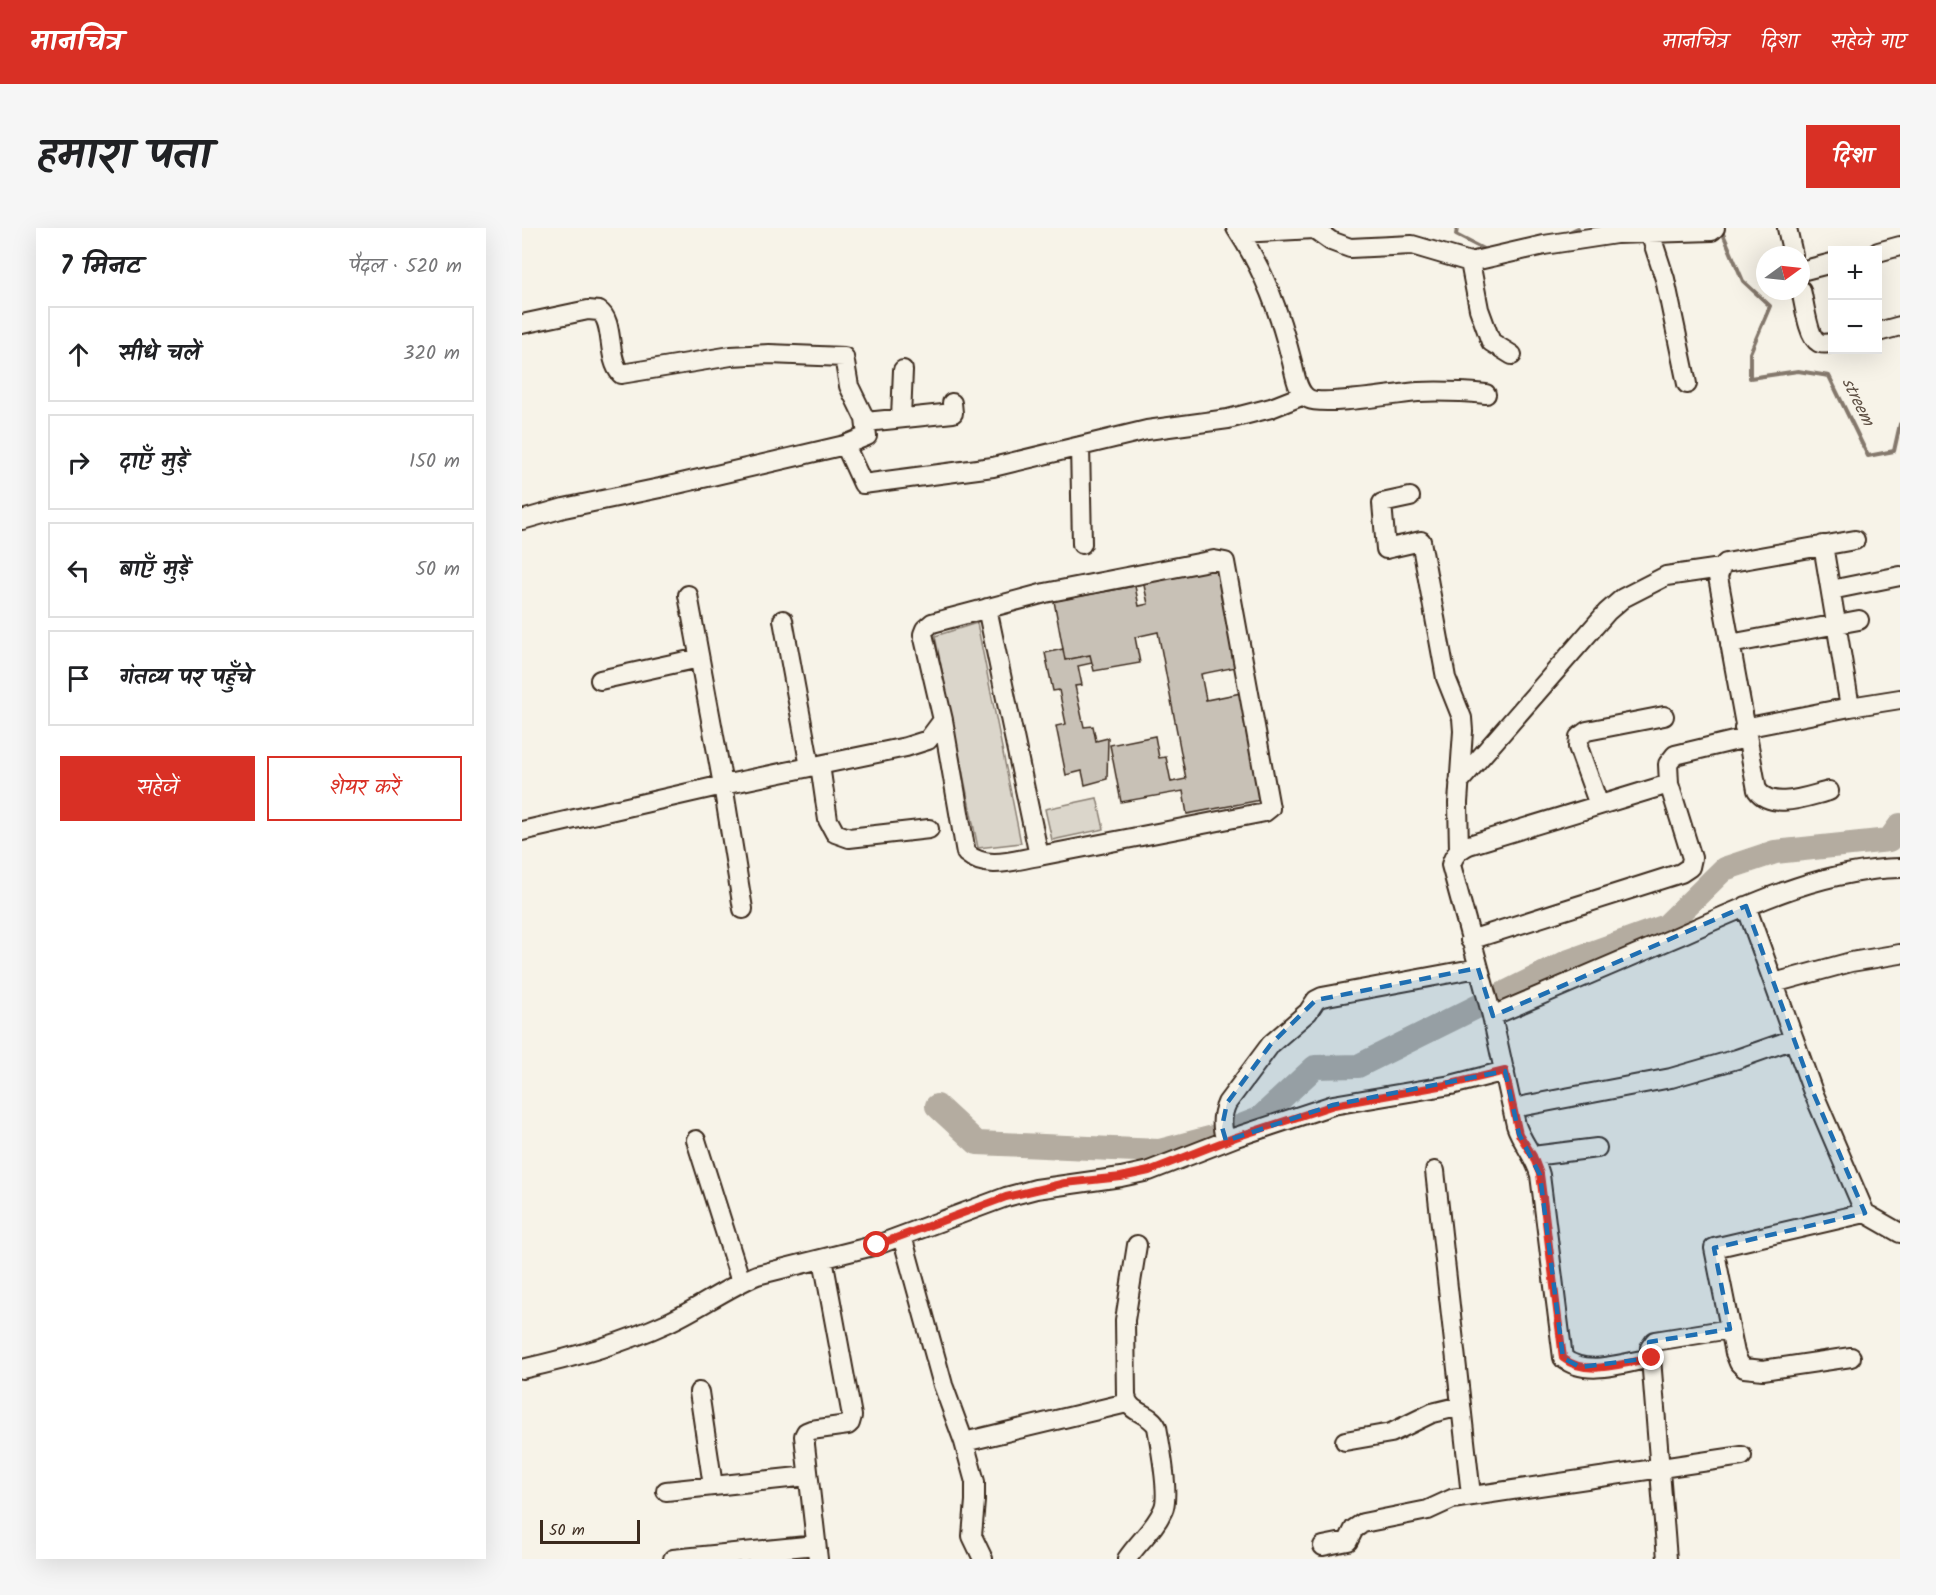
<!DOCTYPE html>
<html lang="hi">
<head>
<meta charset="utf-8">
<style>
  body { margin:0; font-family:Kalam,"Playpen Sans Deva",sans-serif; background:#f6f6f6; color:#202124 }
  .controls { position:absolute; right:18px; top:18px; display:grid; overflow:hidden; border-radius:0px; box-shadow:0 6px 24px #0002 }
  .controls button { width:54px; height:54px; display:grid; place-items:center; padding:0; border:0; border-bottom:2px solid #e0e0e0; background:#fff; color:#202124; font:30px sans-serif }
  .compass { position:absolute; left:1234px; top:18px; width:54px; height:54px; border-radius:50%; background:#fff; box-shadow:0 6px 24px #0002; rotate:75deg }
  .scale { position:absolute; left:18px; bottom:15px; width:100px; box-sizing:border-box; padding-left:6px; border:3px solid #3b2a1e; border-top:0; font-size:16px; line-height:21px; white-space:nowrap; color:#3b2a1e; -webkit-text-stroke:4px #f7f3e8; paint-order:stroke }
  .stop { position:absolute; width:18px; height:18px; margin:-14px; border:4px solid #d93025; border-radius:50%; background:#fff }
  .stop.end { background:#d93025; border-color:#fff; box-shadow:0 2px 6px #0008 }
  .list { margin:0; padding:0; list-style:none }
  h2 { display:flex; justify-content:space-between; align-items:center; height:78px; margin:0; padding:0 24px; font-size:26px }
  h2 small { font-size:20px; font-weight:400; color:#757577 }
  .list li { display:grid; grid-template-columns:39px 1fr auto; gap:18px; align-items:center; box-sizing:border-box; height:96px; margin:0 12px 12px; padding:0 12px; border:2px solid #e0e0e0; border-radius:0px }
  .list b { display:block; font-size:22px; white-space:nowrap }
  .list em { font-size:20px; font-style:normal; color:#757577 }
  .actions { display:flex; gap:12px; padding:18px 24px }
  .actions a { flex:1; padding:14px 0; border:2px solid #d93025; border-radius:0px; text-align:center; font-size:21px; color:#d93025 }
  .actions .main { background:#d93025; color:#fff }
  .icon { flex:none; width:33px; height:33px; fill:none; stroke:currentColor; stroke-width:2; stroke-linecap:round; stroke-linejoin:round }
  .map { position:relative; flex:none; width:1378px; height:1331px; overflow:hidden; border-radius:0px }
  header { display:flex; align-items:center; gap:36px; box-sizing:border-box; height:84px; padding:0 30px; background:#d93025; color:#fff }
  header strong { font-size:28px }
  nav { display:flex; gap:33px; margin-inline-start:auto; font-size:21px }
  .intro { display:flex; align-items:center; justify-content:space-between; box-sizing:border-box; height:144px; padding:0 36px }
  h1 { margin:0; font-size:42px }
  .button { padding:15px 27px; border-radius:0px; background:#d93025; color:#fff; font-size:21px; font-weight:700 }
  main { display:flex; gap:36px; padding:0 36px }
  aside { flex:1; background:#fff; border-radius:0px; box-shadow:0 6px 24px #0002 }
  .map>svg:first-child { display:block }
  .green { fill:#dbd6cb; stroke:#8b8074; stroke-width:1.5 }
  .lines { fill:none; stroke-linecap:round; stroke-linejoin:round }
  .stream { stroke:#84786c; stroke-width:4 }
  .river { stroke:#b4aca0; stroke-width:24 }
  .building { fill:#c8c1b6; stroke:#3b2a1e; stroke-width:1.5 }
  .minor-casing { stroke:#3b2a1e; stroke-width:22 }
  .minor { stroke:#f7f3e8; stroke-width:18 }
  .route { stroke:#d93025; stroke-width:8 }
  .marked { fill:#1f6fb2; fill-opacity:0.2; stroke:#1f6fb2; stroke-width:4.5; stroke-dasharray:12 8; stroke-linejoin:round }
  .labels { text-anchor:middle; dominant-baseline:central; stroke-width:4.5; stroke-linejoin:round; paint-order:stroke }
  .water-label { font-size:18px; font-style:italic; fill:#5f5145; stroke:#f7f3e8 }
</style>
</head>
<body>
<header>
<strong>मानचित्र</strong>
<nav><a>मानचित्र</a><a>दिशा</a><a>सहेजे गए</a></nav>
</header>
<div class="intro"><h1>हमारा पता</h1><a class="button">दिशा</a></div>
<main>
<aside>
<h2>7 मिनट<small>पैदल · 520 m</small></h2>
<ul class="list">
<li><svg class="icon" aria-label="ahead" viewBox="0 0 24 24"><path d="M12 20V5M6 11l6-6 6 6"/></svg><div><b>सीधे चलें</b></div><em>320 m</em></li>
<li><svg class="icon" aria-label="right" viewBox="0 0 24 24"><path d="M7 20v-9h11M14 6l5 5-5 5"/></svg><div><b>दाएँ मुड़ें</b></div><em>150 m</em></li>
<li><svg class="icon" aria-label="left" viewBox="0 0 24 24"><path d="M17 20v-9H6M10 6l-5 5 5 5"/></svg><div><b>बाएँ मुड़ें</b></div><em>50 m</em></li>
<li><svg class="icon" aria-label="arrive" viewBox="0 0 24 24"><path d="M6 21V4h12l-3 4 3 4H6"/></svg><div><b>गंतव्य पर पहुँचे</b></div></li>
</ul>
<div class="actions"><a class="main">सहेजें</a><a>शेयर करें</a></div>
</aside>
<div class="map">
<svg width="1378" height="1331" viewBox="0 0 1378 1331">
  <rect width="100%" height="100%" fill="#f7f3e8"/>
  <filter id="ink" filterUnits="userSpaceOnUse"><feTurbulence type="fractalNoise" baseFrequency=".0167" numOctaves="2"/><feDisplacementMap in="SourceGraphic" scale="12" xChannelSelector="R" yChannelSelector="G"/><feConvolveMatrix kernelMatrix="1 2 1 2 8 2 1 2 1" color-interpolation-filters="sRGB"/></filter>
  <g filter="url(#ink)">
    <path class="green" d="M 455,395 L 499,615 L 456,620 L 413,408 Z
      M 575,570 L 582,601 L 530,612 L 523,581 Z"/>
    <g class="lines">
      <path class="stream" d="M 935,0 L 934,7 L 965,23
        M 1199,1 L 1221,53 L 1248,78 L 1228,125 L 1228,150 L 1276,143 L 1307,148 L 1346,228 L 1372,223 L 1378,196
        M 1043,6 L 1056,0"/>
      <path class="river" d="M 415,878 L 455,915 L 637,923 L 691,909 L 737,891 L 793,839 L 836,838 L 1047,733 L 1144,698 L 1202,641 L 1253,624 L 1367,612 L 1378,597"/>
    </g>
    <path class="building" d="M 694,334 L 714,439 L 679,446 L 684,472 L 719,465 L 739,572 L 665,586 L 661,563 L 599,574 L 588,517 L 633,508 L 637,530 L 644,529 L 649,554 L 664,551 L 636,404 L 613,409 L 618,435 L 572,443 L 568,427 L 543,432 L 532,373 L 613,358 L 617,378 L 626,376 L 620,348 Z
      M 541,421 L 543,432 L 568,427 L 570,435 L 556,438 L 560,457 L 553,458 L 562,499 L 571,498 L 574,513 L 586,510 L 585,551 L 563,557 L 560,543 L 544,547 L 534,498 L 544,496 L 537,462 L 531,463 L 523,425 Z"/>
    <g class="lines">
      <defs>
        <path id="minor" d="M 714,0 C 743,44 757,83 770,134 C 773,146 775,165 787,171 C 801,178 875,166 896,164 C 919,163 942,164 964,166
          M 1265,0 L 1271,27
          M 718,5 L 792,1 L 809,13 L 828,20 L 890,17 L 948,34 L 957,81 L 969,114 L 990,127
          M 1128,5 L 1143,51 L 1165,156
          M 1356,24 L 1378,18
          M 948,34 L 1022,17 L 1094,6 L 1190,3 L 1193,0
          M 1279,43 L 1310,35
          M 1279,62 C 1282,73 1286,109 1296,114 C 1300,117 1305,115 1310,115
          M 0,96 L 66,82 L 77,83 C 93,93 84,130 99,146 L 209,128 L 247,126 L 322,129 L 327,158 L 343,191 L 345,208 L 323,217 L 138,260 L 42,280 L 0,292
          M 1356,104 L 1378,98
          M 379,189 L 381,142
          M 344,194 L 431,185 L 430,175
          M 323,217 L 341,256 L 471,239 L 625,202 L 706,191 L 749,180 L 782,167
          M 558,218 L 560,316
          M 888,269 L 860,275 L 864,321 L 899,313 L 924,450 L 940,490 L 941,503 L 936,575 L 937,622
          M 1301,317 L 1328,479
          M 1309,362 L 1378,348
          M 166,367 L 201,557 L 221,681
          M 261,392 L 288,539
          M 1208,416 L 1337,392
          M 78,452 L 177,430
          M 421,492 L 444,625 C 465,643 492,632 517,628 L 465,380
          M 1222,500 L 1328,479 L 1378,471
          M 298,537 L 306,592 L 313,605 L 327,610 L 407,601
          M 937,554 L 1085,384 L 1101,370 L 1144,348 L 1199,340
          M 1307,563 C 1286,568 1250,583 1235,562 L 1196,349 L 1199,340 L 1204,335 L 1333,312
          M 1077,577 L 1056,519 L 1057,509 L 1065,503 L 1142,488
          M 0,603 L 201,557 L 384,519 L 406,512 L 421,492 L 401,406 L 403,401 L 410,395 L 523,365 L 692,332 L 703,334 L 748,580 L 743,584 L 517,628
          M 1224,678 L 1291,864 L 1343,985 L 1378,1005
          M 948,712 L 1159,645 L 1168,639 L 1170,630 L 1147,556
          M 1252,755 L 1329,734 L 1378,726
          M 970,788 C 1031,762 1091,736 1152,710 C 1225,678 1296,642 1378,640
          M 991,880 L 1149,850 L 1215,831 L 1272,811
          M 174,912 L 219,1054
          M 704,913 C 699,899 699,888 705,875 L 749,816 L 786,784 L 794,772 L 800,769 L 956,740
          M 1011,928 L 1075,920
          M 913,943 L 949,1267
          M 380,1008 L 421,1157 L 442,1214 L 453,1254 L 453,1273 L 450,1308 L 461,1331
          M 1329,1129 L 1241,1142 L 1222,1140 L 1217,1135 L 1213,1125 L 1192,1020 L 1343,985
          M 1129,1130 L 1128,1120 L 1133,1113 L 1208,1101
          M 0,1141 C 50,1130 99,1116 145,1095 C 176,1081 204,1060 235,1047 L 355,1017 L 484,969 L 514,961 L 599,949 L 627,943 L 714,909 L 811,877 L 929,857 L 983,843
          M 177,1164 L 191,1258
          M 823,1213 L 869,1205 L 910,1185 L 939,1178
          M 442,1214 L 605,1175
          M 144,1263 L 286,1248
          M 801,1318 L 826,1313 L 832,1301 L 841,1295 L 906,1282 L 930,1271 L 1220,1228
          M 151,1331 L 294,1317
          M 296,1331 L 282,1208 L 284,1204 L 289,1202 L 326,1197 L 328,1195 L 330,1188 L 301,1031
          M 605,1331 C 616,1314 633,1301 641,1282 C 648,1269 638,1216 635,1199 C 628,1184 607,1186 604,1168 L 603,1092 L 615,1017
          M 1145,1331 L 1129,1130 C 1102,1135 1064,1149 1041,1130 L 1018,947 C 1013,928 1000,915 994,897 L 970,788 L 929,637 C 932,626 937,622 947,617 L 1147,556 L 1146,536 L 1153,527 L 1224,510"/>
      </defs>
      <use href="#minor" class="minor-casing"/>
      <use href="#minor" class="minor"/>
    </g>
  </g>
  <g class="lines" filter="url(#ink)">
    <path class="route" d="M 355,1017 L 484,969 L 543,955 L 599,949 L 627,943 L 714,909 L 812,877 L 929,856 L 983,843 L 997,906 L 1011,928 L 1018,946 L 1041,1130 C 1064,1149 1102,1135 1130,1130"/>
  </g>
  <path class="marked" d="M 1224,678 L 1291,864 L 1343,985 L 1192,1020 L 1208,1101 L 1127,1114 L 1129,1130 L 1058,1139 L 1041,1130 L 1018,947 L 997,906 L 983,843 L 811,877 L 704,913 L 700,899 L 705,875 L 749,816 L 794,772 L 956,740 L 971,788 Z"/>
  <g class="labels">
    <g class="water-label">
      <text transform="translate(1335 174) rotate(64)">streem</text>
    </g>
  </g>
</svg>
<div class="controls">
<button>+</button>
<button>−</button>
</div>
<svg class="compass" viewBox="-18 -18 36 36"><path d="M0-13l5 13h-10z" fill="#e53935"/><path d="M0 13l5-13h-10z" fill="#757577"/></svg>
<div class="scale">50 m</div>
<div class="stop" style="left:355px;top:1017px"></div>
<div class="stop end" style="left:1130px;top:1130px"></div>
</div>
</main>
</body>
</html>
